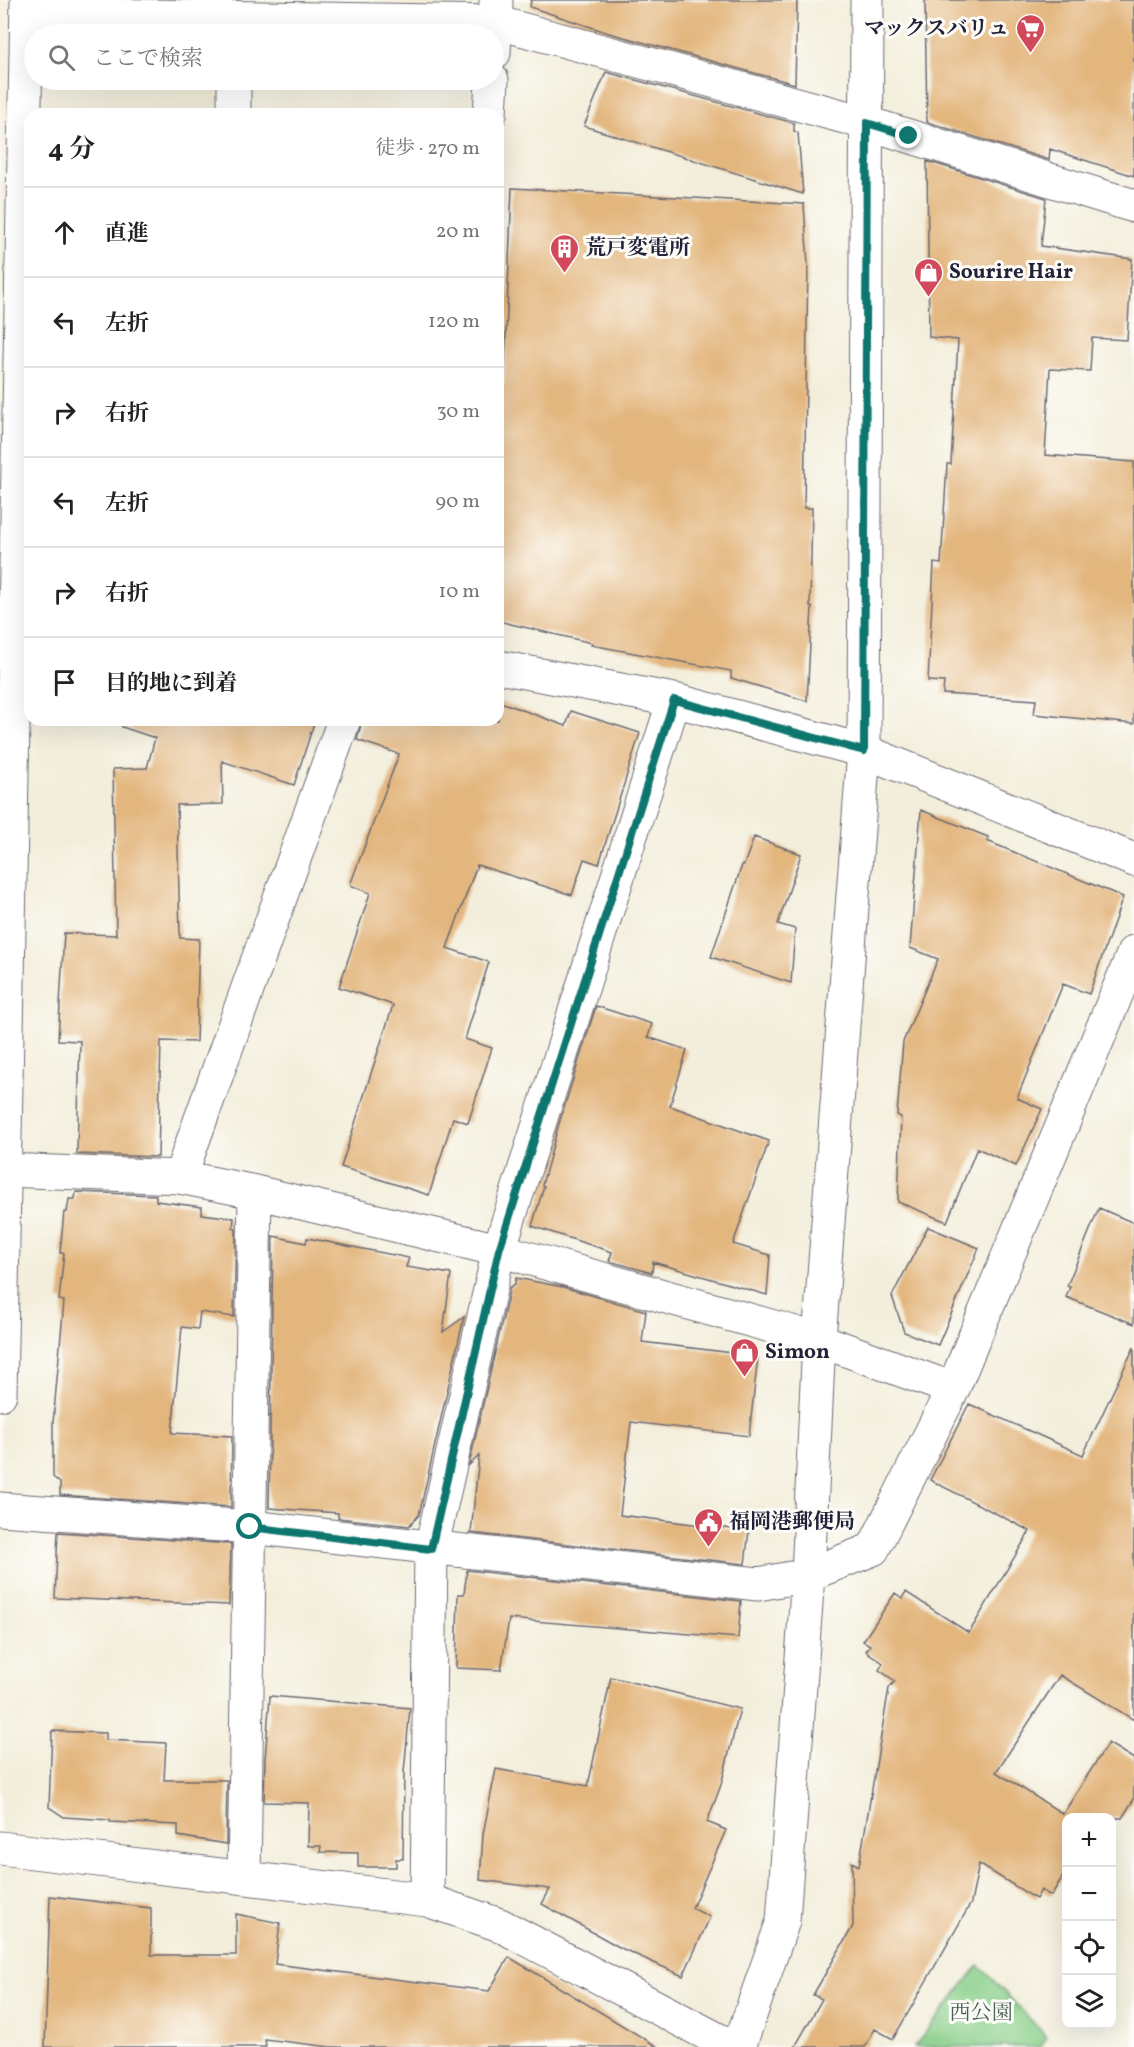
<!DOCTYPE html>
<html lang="ja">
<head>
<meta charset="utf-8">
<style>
  body { margin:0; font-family:Vollkorn,"Noto Serif JP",serif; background:#f6f6f6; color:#222 }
  .controls { position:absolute; right:18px; bottom:18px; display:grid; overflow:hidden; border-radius:12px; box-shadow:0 6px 24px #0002 }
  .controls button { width:54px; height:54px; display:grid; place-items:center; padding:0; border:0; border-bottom:2px solid #e0e0e0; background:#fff; color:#222; font:30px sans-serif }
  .stop { position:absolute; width:18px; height:18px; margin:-14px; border:4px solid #0f766e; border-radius:50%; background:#fff }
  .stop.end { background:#0f766e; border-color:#fff; box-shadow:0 2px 6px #0008 }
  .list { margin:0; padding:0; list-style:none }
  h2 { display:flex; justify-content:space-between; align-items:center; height:78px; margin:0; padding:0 24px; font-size:26px }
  h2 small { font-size:20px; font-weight:400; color:#767676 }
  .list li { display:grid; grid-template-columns:39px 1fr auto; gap:18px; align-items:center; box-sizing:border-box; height:90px; padding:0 24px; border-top:2px solid #e0e0e0 }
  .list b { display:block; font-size:22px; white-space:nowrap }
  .list em { font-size:20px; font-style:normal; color:#767676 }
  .icon { flex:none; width:33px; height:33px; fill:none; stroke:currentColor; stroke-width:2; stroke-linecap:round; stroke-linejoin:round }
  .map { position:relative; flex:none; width:1134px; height:2047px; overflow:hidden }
  .search { position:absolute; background:#fff; box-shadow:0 6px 24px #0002; left:24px; top:24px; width:480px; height:66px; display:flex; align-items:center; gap:15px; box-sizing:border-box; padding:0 21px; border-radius:33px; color:#767676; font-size:22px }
  .panel { position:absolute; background:#fff; box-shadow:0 6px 24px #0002; left:24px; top:108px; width:480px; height:618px; border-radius:18px }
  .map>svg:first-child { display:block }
  .green { fill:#88cf8a; stroke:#557862; stroke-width:1.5 }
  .building { fill:#e3b67e }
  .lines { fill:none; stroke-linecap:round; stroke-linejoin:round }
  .minor-casing { stroke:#6b6973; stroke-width:35 }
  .minor { stroke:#fff; stroke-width:33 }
  .route { stroke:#0f766e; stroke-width:8 }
  .labels { text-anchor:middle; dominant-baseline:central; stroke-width:6; stroke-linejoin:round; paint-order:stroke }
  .poi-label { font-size:21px; font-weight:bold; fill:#22223b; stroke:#fdfcf7; text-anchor:start }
  .park-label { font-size:21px; fill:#465f57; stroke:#fdfcf7 }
</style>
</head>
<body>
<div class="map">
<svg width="1134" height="2047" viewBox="0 0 1134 2047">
  <rect width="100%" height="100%" fill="#fdfcf7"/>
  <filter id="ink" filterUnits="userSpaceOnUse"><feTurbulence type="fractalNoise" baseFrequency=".0167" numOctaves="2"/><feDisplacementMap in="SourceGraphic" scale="12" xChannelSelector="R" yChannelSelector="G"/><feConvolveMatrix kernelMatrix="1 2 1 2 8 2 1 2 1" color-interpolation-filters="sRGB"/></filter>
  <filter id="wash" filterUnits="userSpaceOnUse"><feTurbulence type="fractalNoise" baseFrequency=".008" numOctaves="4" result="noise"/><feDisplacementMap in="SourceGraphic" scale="24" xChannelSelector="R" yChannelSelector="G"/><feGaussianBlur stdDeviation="1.35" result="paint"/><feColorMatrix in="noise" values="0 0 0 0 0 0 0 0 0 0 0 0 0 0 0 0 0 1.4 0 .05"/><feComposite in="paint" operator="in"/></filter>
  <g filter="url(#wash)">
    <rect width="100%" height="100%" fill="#f3eedb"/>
    <path class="green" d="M 979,1965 L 1047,2037 L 1040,2047 L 914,2047 Z"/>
    <g id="blocks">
      <path class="building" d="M 531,0 L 797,0 L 795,84 L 609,33 L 530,7 Z
        M 925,0 L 1134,0 L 1134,176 L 1050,149 L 1049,160 L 927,122 Z
        M 606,72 L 794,123 L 794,131 L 798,133 L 803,194 L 584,126 Z
        M 927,161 L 1046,198 L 1041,246 L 1132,259 L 1127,340 L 1092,338 L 1090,371 L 1050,369 L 1045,455 L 1134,462 L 1134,724 L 1034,714 L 1036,700 L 943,694 L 944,682 L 928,681 L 934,563 L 941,564 L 947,464 L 951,464 L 958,340 L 929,337 Z
        M 512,188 L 804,204 L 808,265 L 804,508 L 812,508 L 810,607 L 812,607 L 807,701 L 731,678 L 731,671 L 591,645 L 592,643 L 498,621 L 498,383 L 504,384 Z
        M 498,701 L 566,726 L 571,711 L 640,733 L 599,864 L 584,859 L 572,895 L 477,865 L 447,948 L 489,962 L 465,1039 L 492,1048 L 468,1123 L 453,1118 L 429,1195 L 341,1167 L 393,1005 L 339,987 L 370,893 L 350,885 L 399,754 L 357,740 L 362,720 L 498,720 Z
        M 123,720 L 315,720 L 294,785 L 222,761 L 223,804 L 177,805 L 180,938 L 199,939 L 196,1042 L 161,1041 L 158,1157 L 77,1154 L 80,1041 L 58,1040 L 64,933 L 116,935 L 113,769 L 147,768 L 155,738 L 122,727 Z
        M 921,810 L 988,837 L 987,841 L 1123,897 L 1089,994 L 1063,984 L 1017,1098 L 1042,1109 L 1016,1166 L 977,1148 L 947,1222 L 898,1202 L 901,1117 L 897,1115 L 903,1042 L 938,959 L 910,948 Z
        M 754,837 L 801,854 L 778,924 L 795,929 L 791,983 L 711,957 L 742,865 L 744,865 Z
        M 596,1006 L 652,1024 L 648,1037 L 687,1050 L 670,1106 L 769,1141 L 733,1244 L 770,1255 L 767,1295 L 653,1262 L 652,1273 L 609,1261 L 612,1252 L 532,1226 L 544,1186 L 542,1185 L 558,1127 Z
        M 76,1192 L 156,1195 L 156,1201 L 202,1207 L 202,1214 L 234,1218 L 233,1228 L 236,1229 L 234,1317 L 200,1312 L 198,1329 L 182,1327 L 172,1433 L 232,1436 L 231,1507 L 60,1495 L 60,1483 L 53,1477 L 53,1423 L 64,1301 L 59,1300 L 64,1253 L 60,1253 L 64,1212 L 67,1212 L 69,1199 L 75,1199 Z
        M 1099,1208 L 1134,1223 L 1134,1324 L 1066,1297 L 1070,1287 L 1067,1286 Z
        M 928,1227 L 979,1248 L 938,1345 L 904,1332 L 892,1296 Z
        M 273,1236 L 306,1243 L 307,1238 L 409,1258 L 406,1267 L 451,1274 L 443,1332 L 464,1317 L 419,1515 L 409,1526 L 338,1518 L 338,1513 L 269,1508 Z
        M 516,1278 L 563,1287 L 646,1311 L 642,1342 L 758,1356 L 749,1436 L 631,1422 L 620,1515 L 749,1531 L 745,1564 L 471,1533 L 479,1456 L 469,1465 L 510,1287 L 515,1284 Z
        M 1134,1347 L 1134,1720 L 1060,1675 L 996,1772 L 1063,1814 L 1108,1743 L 1134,1759 L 1134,1799 L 1122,1818 L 1066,1818 L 1066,1871 L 1051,1896 L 1041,1890 L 1036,1899 L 979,1864 L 971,1903 L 893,2039 L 875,2029 L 865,2047 L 795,2047 L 822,1999 L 813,1995 L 853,1926 L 852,1862 L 859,1866 L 889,1688 L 895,1681 L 879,1670 L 883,1663 L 866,1651 L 870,1645 L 863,1641 L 895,1593 L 902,1598 L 906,1592 L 969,1633 L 1030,1531 L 930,1480 L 969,1404 L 1083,1455 Z
        M 58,1532 L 231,1544 L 229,1605 L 55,1598 Z
        M 467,1570 L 741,1601 L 738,1638 L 509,1619 L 501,1670 L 456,1668 L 458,1594 L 464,1594 Z
        M 611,1677 L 740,1709 L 721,1785 L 707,1822 L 726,1830 L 692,1908 L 710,1917 L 683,1976 L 621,1948 L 542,1904 L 550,1889 L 480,1880 L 483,1834 L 496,1769 L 588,1786 Z
        M 270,1696 L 410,1708 L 404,1772 L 403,1859 L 396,1859 L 396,1867 L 358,1867 L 358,1853 L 320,1852 L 321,1846 L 308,1846 L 309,1803 L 264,1802 L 265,1759 Z
        M 52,1731 L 106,1733 L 106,1740 L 166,1743 L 164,1780 L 227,1780 L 226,1844 L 178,1836 L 178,1825 L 110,1822 L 110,1820 L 64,1817 L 49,1807 Z
        M 50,1896 L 151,1908 L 151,1955 L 236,1955 L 236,1914 L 280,1923 L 275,1964 L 489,1991 L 509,1957 L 658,2047 L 331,2047 L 265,2039 L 266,2047 L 45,2047 Z"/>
    </g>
  </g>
  <g filter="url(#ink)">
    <use href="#blocks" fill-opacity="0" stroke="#6b6973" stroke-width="1.5"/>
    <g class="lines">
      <defs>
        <path id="minor" d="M 28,14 L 495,22 L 867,123 L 1134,206
          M 494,53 L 496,2
          M 234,114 L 234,80
          M 490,114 L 492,80
          M 498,667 L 674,700 L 864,751 L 1134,860
          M 5,1170 L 180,1177 L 255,1192 L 499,1250 L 785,1330 L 819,1340 L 953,1389
          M 180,1177 L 344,720
          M 0,1394 L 27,0
          M 0,1509 L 250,1527 L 758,1584 L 808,1575 L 873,1549 L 953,1389 L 1134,952
          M 0,1848 L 427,1900 L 500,1925 L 732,2047
          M 244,1878 L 255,1192
          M 427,1900 L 431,1549 L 499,1250 L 674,700
          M 739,2047 L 783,1921 L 808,1575 L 819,1340 L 864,751 L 867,0"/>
      </defs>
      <use href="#minor" class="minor-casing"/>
      <use href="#minor" class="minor"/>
    </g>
  </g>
  <g class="lines" filter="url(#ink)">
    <path class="route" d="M 250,1527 L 431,1549 L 499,1250 L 674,700 L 864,751 L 867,123 L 909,136"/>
  </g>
  <defs>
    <symbol id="supermarket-pin" viewBox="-11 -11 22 30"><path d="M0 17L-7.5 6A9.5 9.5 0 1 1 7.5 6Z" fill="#d1495b" stroke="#fdfcf7"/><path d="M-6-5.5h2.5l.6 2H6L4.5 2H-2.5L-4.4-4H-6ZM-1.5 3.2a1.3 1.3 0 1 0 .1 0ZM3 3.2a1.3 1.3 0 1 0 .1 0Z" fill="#fff"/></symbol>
    <symbol id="building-pin" viewBox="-11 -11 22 30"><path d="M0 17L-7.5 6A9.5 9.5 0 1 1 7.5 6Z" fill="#d1495b" stroke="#fdfcf7"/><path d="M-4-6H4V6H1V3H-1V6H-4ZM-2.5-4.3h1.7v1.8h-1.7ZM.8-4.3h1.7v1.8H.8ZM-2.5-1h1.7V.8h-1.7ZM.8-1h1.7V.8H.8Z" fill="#fff"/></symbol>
    <symbol id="shop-pin" viewBox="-11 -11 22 30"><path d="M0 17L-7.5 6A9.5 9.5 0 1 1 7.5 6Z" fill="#d1495b" stroke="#fdfcf7"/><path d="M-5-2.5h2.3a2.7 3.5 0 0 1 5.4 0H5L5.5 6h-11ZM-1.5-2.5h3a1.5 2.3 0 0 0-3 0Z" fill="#fff"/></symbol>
    <symbol id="civic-pin" viewBox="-11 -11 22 30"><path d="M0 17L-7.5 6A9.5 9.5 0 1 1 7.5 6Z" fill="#d1495b" stroke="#fdfcf7"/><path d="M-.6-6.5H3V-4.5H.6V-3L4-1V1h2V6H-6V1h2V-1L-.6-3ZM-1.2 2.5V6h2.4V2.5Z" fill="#fff"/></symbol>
  </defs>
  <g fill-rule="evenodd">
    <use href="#supermarket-pin" x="1014" y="12" width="33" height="45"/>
    <use href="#building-pin" x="548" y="232" width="33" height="45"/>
    <use href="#shop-pin" x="912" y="256" width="33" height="45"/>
    <use href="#shop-pin" x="728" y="1336" width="33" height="45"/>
    <use href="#civic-pin" x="692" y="1506" width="33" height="45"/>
  </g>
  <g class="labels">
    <g class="poi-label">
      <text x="1009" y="29" text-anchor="end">マックスバリュ</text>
      <text x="585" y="248">荒戸変電所</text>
      <text x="949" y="272">Sourire Hair</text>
      <text x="765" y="1352">Simon</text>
      <text x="729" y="1522">福岡港郵便局</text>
    </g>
    <g class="park-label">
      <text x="981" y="2013">西公園</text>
    </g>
  </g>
</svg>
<div class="controls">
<button>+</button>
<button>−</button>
<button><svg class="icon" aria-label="locate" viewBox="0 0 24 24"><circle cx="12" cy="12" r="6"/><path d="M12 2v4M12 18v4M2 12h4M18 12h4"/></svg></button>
<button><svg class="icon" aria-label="layers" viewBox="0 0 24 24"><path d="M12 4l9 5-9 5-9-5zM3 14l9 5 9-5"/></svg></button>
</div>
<div class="stop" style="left:250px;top:1527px"></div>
<div class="stop end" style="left:909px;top:136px"></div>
<div class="search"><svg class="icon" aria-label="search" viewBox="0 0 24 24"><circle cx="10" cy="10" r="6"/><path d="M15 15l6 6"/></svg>ここで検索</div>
<section class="panel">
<h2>4 分<small>徒歩 · 270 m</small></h2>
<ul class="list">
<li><svg class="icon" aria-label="ahead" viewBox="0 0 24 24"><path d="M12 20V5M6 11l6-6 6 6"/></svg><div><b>直進</b></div><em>20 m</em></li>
<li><svg class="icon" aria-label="left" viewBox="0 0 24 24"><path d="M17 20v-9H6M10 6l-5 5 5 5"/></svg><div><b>左折</b></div><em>120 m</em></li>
<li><svg class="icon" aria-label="right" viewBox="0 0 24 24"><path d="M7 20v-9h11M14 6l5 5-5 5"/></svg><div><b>右折</b></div><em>30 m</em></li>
<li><svg class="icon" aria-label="left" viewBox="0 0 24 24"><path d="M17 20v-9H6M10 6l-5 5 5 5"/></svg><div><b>左折</b></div><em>90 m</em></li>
<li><svg class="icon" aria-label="right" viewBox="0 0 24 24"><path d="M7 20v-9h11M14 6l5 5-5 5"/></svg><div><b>右折</b></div><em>10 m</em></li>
<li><svg class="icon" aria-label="arrive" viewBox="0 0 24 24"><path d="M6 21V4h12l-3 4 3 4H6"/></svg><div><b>目的地に到着</b></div></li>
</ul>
</section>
</div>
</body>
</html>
